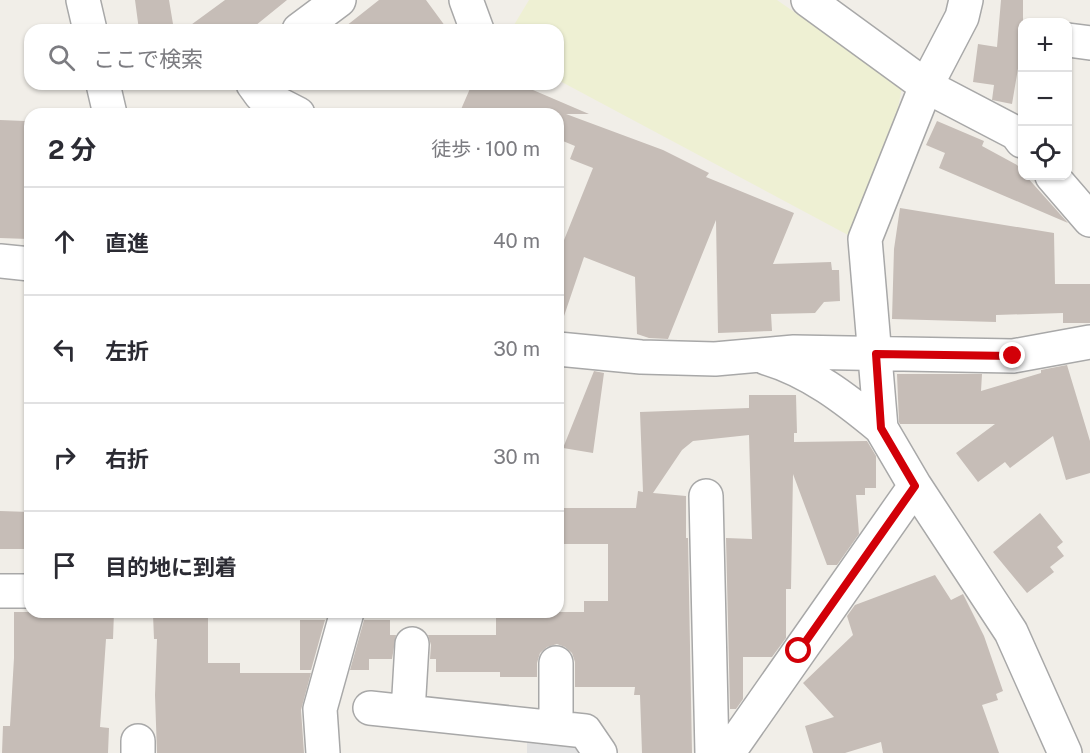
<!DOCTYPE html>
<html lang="ja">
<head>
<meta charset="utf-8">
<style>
  body { margin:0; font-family:"Public Sans","Noto Sans JP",sans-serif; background:#f7f7f7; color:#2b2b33 }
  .controls { position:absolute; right:18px; top:18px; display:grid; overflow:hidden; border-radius:12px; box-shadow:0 2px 4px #0004 }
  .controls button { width:54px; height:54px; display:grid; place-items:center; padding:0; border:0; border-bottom:2px solid #e1e1e2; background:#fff; color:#2b2b33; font:30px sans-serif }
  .stop { position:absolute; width:18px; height:18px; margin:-14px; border:4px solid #d20008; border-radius:50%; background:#fff }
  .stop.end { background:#d20008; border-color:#fff; box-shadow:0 2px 6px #0008 }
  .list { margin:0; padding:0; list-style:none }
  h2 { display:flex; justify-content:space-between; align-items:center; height:78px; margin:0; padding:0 24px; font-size:26px }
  h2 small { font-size:20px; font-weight:400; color:#7c7c81 }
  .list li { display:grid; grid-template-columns:39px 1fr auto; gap:18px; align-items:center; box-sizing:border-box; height:108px; padding:0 24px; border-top:2px solid #e1e1e2 }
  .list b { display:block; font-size:22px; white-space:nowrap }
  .list em { font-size:20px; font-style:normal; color:#7c7c81 }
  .icon { flex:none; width:33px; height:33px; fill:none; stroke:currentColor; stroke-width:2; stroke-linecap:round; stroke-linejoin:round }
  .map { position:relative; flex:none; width:1090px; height:753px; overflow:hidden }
  .search { position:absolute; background:#fff; box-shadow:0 2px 4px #0004; left:24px; top:24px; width:540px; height:66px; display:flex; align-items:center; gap:15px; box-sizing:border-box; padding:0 21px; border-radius:18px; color:#7c7c81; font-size:22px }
  .panel { position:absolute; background:#fff; box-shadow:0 2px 4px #0004; left:24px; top:108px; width:540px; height:510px; border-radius:18px }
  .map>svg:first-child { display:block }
  .farmland { fill:#eef0d3 }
  .parking { fill:#e1e1e1 }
  .building { fill:#c6bdb7 }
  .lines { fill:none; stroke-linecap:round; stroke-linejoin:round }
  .minor-casing { stroke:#a8a8a8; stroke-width:36 }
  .minor { stroke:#fff; stroke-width:33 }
  .route { stroke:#d20008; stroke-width:8 }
</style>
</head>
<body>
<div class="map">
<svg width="1090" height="753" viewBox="0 0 1090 753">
  <rect width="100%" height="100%" fill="#f1eee8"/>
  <path class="farmland" d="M 529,0 L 777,0 L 902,87 L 898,108 L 848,235 L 558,80 L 558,30 L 511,30 Z"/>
  <path class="parking" d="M 527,740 L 573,744 L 579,753 L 527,753 Z"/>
  <path class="building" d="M 135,0 L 169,0 L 174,30 L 139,30 Z
    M 225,0 L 287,0 L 250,30 L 184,30 Z
    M 379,0 L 426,0 L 448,30 L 341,30 Z
    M 1001,0 L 1023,0 L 1023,39 L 1012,104 L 992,100 L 994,85 L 973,82 L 978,44 L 997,47 Z
    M 472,84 L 519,84 L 589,114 L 566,114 L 663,150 L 709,173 L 706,177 L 794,213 L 773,264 L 831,262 L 832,270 L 839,270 L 840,301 L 824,302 L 815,313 L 771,314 L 772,331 L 718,333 L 716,220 L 668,339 L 649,338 L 637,334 L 635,277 L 584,257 L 563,319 L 558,319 L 558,255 L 593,168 L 570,159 L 575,146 L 558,139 L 558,114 L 459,114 Z
    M 0,120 L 25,121 L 24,192 L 28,192 L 28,239 L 0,238 Z
    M 937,121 L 984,141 L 982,146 L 1017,165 L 1023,172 L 1023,176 L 1026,176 L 1068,223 L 939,168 L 945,153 L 926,145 Z
    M 900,208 L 1054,233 L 1055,284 L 1090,284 L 1090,323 L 1063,323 L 1063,313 L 996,315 L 996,322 L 892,319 L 894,249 Z
    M 1067,365 L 1090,441 L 1090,473 L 1066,480 L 1053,436 L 1010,468 L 1005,462 L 978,482 L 956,453 L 995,424 L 900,424 L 899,422 L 897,374 L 982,374 L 981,391 L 1041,373 L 1041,370 Z
    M 594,371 L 604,373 L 593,453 L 563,448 Z
    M 749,395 L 796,395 L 797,433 L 794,433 L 794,442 L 867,441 L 876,456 L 876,488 L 865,488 L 865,495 L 856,495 L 859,534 L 837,565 L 827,565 L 793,474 L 791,589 L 786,589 L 786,638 L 772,657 L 743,657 L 743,699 L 736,709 L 730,709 L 726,538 L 752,539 L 749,435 L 693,441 L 682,450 L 653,493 L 686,496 L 686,538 L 688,538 L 692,753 L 642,753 L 640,695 L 634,695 L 635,687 L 575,687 L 575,662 L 572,653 L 565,647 L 557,644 L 547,647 L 540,653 L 537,663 L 537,677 L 500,677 L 500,672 L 436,672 L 436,659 L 430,659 L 431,645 L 428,635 L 496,635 L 496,612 L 584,612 L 584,601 L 608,601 L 608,544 L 564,544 L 564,508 L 636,508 L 638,491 L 643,492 L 640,412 L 749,408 Z
    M 0,511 L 30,512 L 30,549 L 0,549 Z
    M 1040,513 L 1063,542 L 1057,547 L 1064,556 L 1050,567 L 1054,572 L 1027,593 L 993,552 Z
    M 935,575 L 951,600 L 963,594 L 984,636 L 1003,691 L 996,694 L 998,700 L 982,705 L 999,753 L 883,753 L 881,742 L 845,753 L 813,753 L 805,726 L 834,717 L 803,683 L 853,635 L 847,616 L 855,605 Z
    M 14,612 L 114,612 L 113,639 L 106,639 L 100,727 L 109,728 L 108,753 L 2,753 L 3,726 L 10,726 L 14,658 Z
    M 153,614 L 208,614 L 208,663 L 240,663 L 240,673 L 311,673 L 301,710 L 304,753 L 157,753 L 155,695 L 157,639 L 154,639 Z
    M 300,620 L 325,620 L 311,670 L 300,670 Z
    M 364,620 L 390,620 L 390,635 L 396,635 L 392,659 L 369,659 L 369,670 L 350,670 Z"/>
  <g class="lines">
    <defs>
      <path id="minor" d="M 83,0 L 90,30
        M 466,0 L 477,30
        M 808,0 L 926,86 L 865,239 L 881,428 L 915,486 L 1011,632 L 1065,753
        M 966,0 L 962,17 L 926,86 L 1016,133 L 1022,141
        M 299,30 L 339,0
        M 1068,40 L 1090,43
        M 103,84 L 110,114
        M 253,84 L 261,95 L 298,114
        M 1052,176 L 1090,220
        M 0,261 L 30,264
        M 558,349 L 641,357 L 715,359 L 794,352 L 1013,356 L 1090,342
        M 766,358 C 810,371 846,399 881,428
        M 706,496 L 712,753
        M 0,591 L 30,591
        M 370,708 L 585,731 L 600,753
        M 408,712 L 412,644
        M 556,728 L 556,663
        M 138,753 L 138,741
        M 323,753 L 320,709 L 347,612
        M 728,753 L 915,486"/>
    </defs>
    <use href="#minor" class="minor-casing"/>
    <use href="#minor" class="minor"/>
  </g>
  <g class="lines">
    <path class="route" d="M 799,651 L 915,486 L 881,428 L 876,354 L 1013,356"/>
  </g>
</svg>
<div class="controls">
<button>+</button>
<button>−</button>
<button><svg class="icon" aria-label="locate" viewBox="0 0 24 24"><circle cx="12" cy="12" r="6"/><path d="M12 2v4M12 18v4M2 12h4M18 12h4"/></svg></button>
</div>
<div class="stop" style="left:799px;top:651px"></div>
<div class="stop end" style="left:1013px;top:356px"></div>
<div class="search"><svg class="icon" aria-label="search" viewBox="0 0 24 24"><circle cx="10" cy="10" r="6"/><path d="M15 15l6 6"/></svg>ここで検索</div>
<section class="panel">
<h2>2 分<small>徒歩 · 100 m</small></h2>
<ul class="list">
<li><svg class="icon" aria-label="ahead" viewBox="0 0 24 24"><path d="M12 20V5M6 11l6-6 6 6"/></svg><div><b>直進</b></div><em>40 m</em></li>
<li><svg class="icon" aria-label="left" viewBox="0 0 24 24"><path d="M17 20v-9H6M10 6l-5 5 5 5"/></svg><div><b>左折</b></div><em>30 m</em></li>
<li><svg class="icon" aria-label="right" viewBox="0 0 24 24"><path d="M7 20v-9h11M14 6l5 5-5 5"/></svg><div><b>右折</b></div><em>30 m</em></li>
<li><svg class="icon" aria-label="arrive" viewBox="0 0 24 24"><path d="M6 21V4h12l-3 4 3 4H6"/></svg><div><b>目的地に到着</b></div></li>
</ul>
</section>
</div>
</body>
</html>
